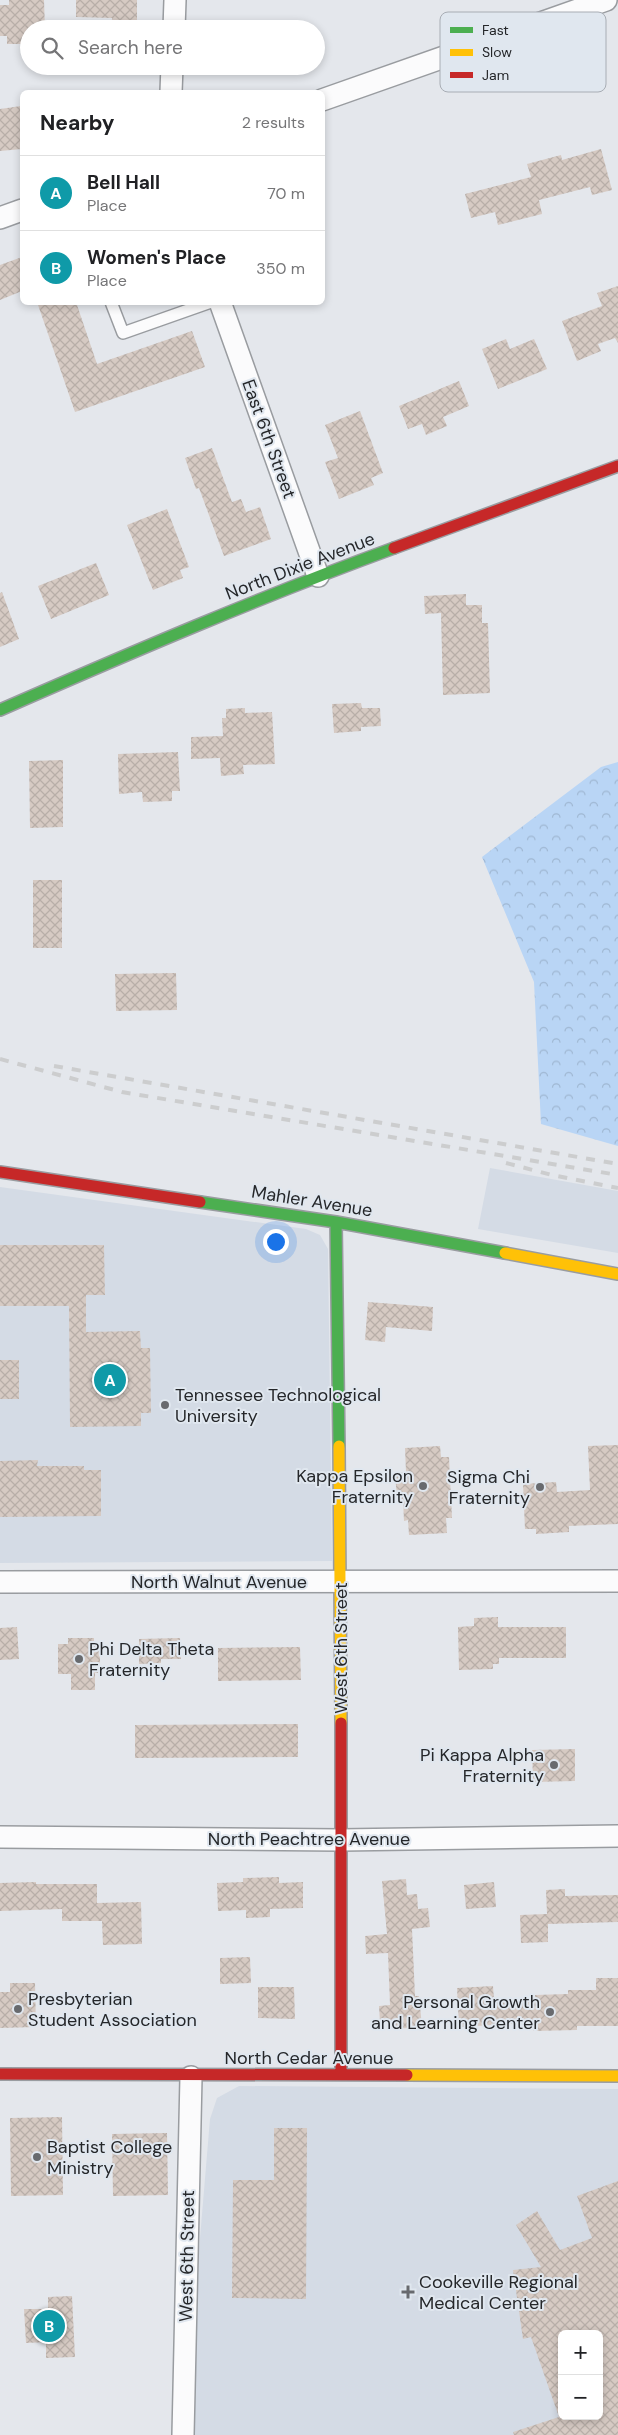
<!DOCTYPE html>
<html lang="en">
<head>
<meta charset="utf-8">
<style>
  body { margin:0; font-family:"DM Sans",sans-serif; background:#f2f2f2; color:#202124 }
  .controls { position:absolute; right:15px; bottom:15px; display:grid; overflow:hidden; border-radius:8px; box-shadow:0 2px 8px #0003 }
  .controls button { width:45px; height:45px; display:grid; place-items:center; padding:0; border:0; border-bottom:1px solid #e0e0e0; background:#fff; color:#202124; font:25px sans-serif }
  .you { position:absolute; left:275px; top:1241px; width:18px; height:18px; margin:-12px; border:4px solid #fff; border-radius:50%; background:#1a73e8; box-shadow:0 0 0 8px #1a73e833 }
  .badge { display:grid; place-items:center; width:32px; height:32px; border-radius:50%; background:#db2777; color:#fff; font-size:16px; font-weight:700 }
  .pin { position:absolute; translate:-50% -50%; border:2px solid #fff; box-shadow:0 1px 5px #0006 }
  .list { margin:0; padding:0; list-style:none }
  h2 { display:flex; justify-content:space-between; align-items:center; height:65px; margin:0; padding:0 20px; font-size:21px }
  h2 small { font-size:16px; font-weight:400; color:#757577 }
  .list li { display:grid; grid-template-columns:32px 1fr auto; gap:15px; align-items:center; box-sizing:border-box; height:75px; padding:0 20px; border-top:1px solid #e0e0e0 }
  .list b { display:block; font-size:19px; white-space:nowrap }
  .list p { margin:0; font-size:16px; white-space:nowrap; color:#757577 }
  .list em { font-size:16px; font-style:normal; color:#757577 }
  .icon { flex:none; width:28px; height:28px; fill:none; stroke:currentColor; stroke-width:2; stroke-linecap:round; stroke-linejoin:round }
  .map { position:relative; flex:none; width:618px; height:2435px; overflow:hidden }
  .search { position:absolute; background:#fff; box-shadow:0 2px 8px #0003; left:20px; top:20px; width:305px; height:55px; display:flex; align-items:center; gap:12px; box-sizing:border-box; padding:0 18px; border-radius:28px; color:#757577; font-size:19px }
  .panel { position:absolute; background:#fff; box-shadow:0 2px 8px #0003; left:20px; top:90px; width:305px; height:215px; border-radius:8px }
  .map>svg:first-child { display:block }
  .built { fill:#d4dbe5; fill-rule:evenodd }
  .forest { fill:url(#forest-crowns) }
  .building { fill:url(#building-cross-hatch); fill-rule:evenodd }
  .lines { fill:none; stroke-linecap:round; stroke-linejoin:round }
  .lane-casing { stroke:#999ca0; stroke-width:14 }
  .street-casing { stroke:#999ca0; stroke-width:24 }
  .fast-casing { stroke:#999ca0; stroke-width:14 }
  .slow-casing { stroke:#999ca0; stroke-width:14 }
  .jam-casing { stroke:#999ca0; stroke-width:14 }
  .lane { stroke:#fbfbfc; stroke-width:11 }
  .street { stroke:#fbfbfc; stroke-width:21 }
  .fast { stroke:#4caf50; stroke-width:11 }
  .slow { stroke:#ffc107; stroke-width:11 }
  .jam { stroke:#c62828; stroke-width:11 }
  .rail { stroke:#cccdce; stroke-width:4; stroke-dasharray:9 9; stroke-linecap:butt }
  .poi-dot { fill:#686a6e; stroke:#e0e7ef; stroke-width:2 }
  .labels { text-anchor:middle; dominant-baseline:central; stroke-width:4; stroke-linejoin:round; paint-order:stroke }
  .street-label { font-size:18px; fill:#25272a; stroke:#e0e7ef }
  .poi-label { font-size:18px; fill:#25272a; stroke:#e0e7ef; text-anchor:start }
  .key { fill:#e0e7ef; stroke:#a8adb4; stroke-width:1 }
  .key-label { font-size:14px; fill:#25272a }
</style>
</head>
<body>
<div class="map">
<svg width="618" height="2435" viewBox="0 0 618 2435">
  <defs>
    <pattern id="forest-crowns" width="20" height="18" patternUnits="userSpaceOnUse" patternTransform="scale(1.25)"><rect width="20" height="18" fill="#b9d5f5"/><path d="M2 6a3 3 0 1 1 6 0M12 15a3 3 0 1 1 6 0" fill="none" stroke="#9fb7d2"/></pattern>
    <pattern id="building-cross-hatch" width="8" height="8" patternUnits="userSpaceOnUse" patternTransform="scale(1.25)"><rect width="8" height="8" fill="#d6cac3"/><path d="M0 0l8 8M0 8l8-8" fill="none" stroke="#b8aea8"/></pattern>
  </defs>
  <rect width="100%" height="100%" fill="#e4e7ec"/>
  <path class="built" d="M 490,1168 L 618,1191 L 618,1253 L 478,1229 Z
    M 0,1187 L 306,1229 L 320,1235 L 328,1249 L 332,1561 L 0,1563 Z
    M 239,2086 L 618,2089 L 618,2435 L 194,2435 L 199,2250 L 210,2119 L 217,2098 ZM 562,2334 L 599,2334 L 599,2416 L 562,2416 Z"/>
  <path class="forest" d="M 618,762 L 618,1146 L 541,1124 L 534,982 L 482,857 L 601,767 Z"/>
  <path class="building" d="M 9,0 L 44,0 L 45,29 L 29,29 L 29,44 L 7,44 L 7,36 L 0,36 L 0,5 L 9,5 Z
    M 76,0 L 137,0 L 137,22 L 131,22 L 131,27 L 112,26 L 112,18 L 76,17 Z
    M 21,106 L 22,149 L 0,151 L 0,109 Z
    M 601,149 L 612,190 L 592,195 L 590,187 L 539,200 L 542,214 L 498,225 L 495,212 L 471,218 L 465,194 L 531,177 L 527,164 L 561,155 L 562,160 Z
    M 22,257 L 22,291 L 0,300 L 0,265 Z
    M 618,286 L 618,343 L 615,338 L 598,344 L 601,351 L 577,361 L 562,321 L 602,306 L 597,293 Z
    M 37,302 L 76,302 L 97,364 L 192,331 L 205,367 L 75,412 Z
    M 506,339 L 510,349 L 534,339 L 547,369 L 498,389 L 482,349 Z
    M 459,381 L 469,406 L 443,417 L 447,426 L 426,435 L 422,424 L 408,429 L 399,406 Z
    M 360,411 L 383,473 L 371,478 L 374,485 L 339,499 L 325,462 L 338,458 L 325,425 Z
    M 212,448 L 232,502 L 241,499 L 246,512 L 260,507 L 271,539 L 224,556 L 199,488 L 196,489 L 185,458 Z
    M 167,509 L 189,567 L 180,570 L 183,578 L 153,590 L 127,525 Z
    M 96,563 L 109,595 L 51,619 L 38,586 Z
    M 2,592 L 19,639 L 0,647 L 0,593 Z
    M 466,594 L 466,605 L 482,605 L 482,623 L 488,623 L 490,693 L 443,695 L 441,613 L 425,614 L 424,596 Z
    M 361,703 L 362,708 L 380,708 L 381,726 L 361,727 L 361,731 L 334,733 L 332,704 Z
    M 245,708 L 245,713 L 272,712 L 275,764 L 243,765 L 244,774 L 221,776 L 220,758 L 191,759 L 191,737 L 223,736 L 222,718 L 226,718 L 226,709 Z
    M 178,752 L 180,791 L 172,791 L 172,801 L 143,802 L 142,792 L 119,794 L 118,754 Z
    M 63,760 L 63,827 L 30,828 L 29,761 Z
    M 33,880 L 62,880 L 62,948 L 33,948 Z
    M 176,973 L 177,1010 L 116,1011 L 115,974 Z
    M 0,1245 L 104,1245 L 105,1295 L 86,1295 L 86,1332 L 140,1331 L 141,1348 L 150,1348 L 151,1413 L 141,1413 L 141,1426 L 70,1427 L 69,1306 L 0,1306 Z
    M 368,1302 L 433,1307 L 432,1331 L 386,1327 L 385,1342 L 365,1340 Z
    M 0,1360 L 19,1360 L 19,1399 L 0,1399 Z
    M 618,1445 L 618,1524 L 569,1526 L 569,1532 L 536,1534 L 536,1529 L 525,1529 L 523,1484 L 556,1482 L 557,1492 L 590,1490 L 588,1446 Z
    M 440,1446 L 441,1457 L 449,1457 L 452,1518 L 446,1518 L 447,1533 L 409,1535 L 408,1520 L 404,1521 L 403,1499 L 397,1499 L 395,1473 L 406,1472 L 405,1448 Z
    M 38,1460 L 37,1466 L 84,1466 L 84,1470 L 101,1470 L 101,1516 L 0,1517 L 0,1461 Z
    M 498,1617 L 498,1627 L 566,1627 L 566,1658 L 499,1658 L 499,1664 L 493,1664 L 493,1669 L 459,1670 L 458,1627 L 474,1626 L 474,1618 Z
    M 17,1627 L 19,1659 L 0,1660 L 0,1628 Z
    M 68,1638 L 94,1638 L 94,1644 L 100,1644 L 100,1673 L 95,1673 L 95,1690 L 71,1690 L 71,1674 L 58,1674 L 58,1644 L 68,1644 Z
    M 180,1638 L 181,1659 L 161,1659 L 161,1663 L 139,1664 L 139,1639 Z
    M 300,1647 L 301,1680 L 218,1681 L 218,1648 Z
    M 298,1724 L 298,1757 L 135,1758 L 135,1725 Z
    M 575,1749 L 575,1781 L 533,1782 L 532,1750 Z
    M 279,1877 L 279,1883 L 303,1882 L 303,1908 L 270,1909 L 270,1917 L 246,1918 L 246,1910 L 218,1911 L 217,1883 L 243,1882 L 243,1878 Z
    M 406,1879 L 407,1895 L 417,1894 L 418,1909 L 428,1908 L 430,1927 L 412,1929 L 415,1996 L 419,1996 L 422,2027 L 393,2029 L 393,2022 L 380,2023 L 379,2006 L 390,2005 L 388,1953 L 366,1954 L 365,1936 L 387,1934 L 382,1881 Z
    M 36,1882 L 36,1884 L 97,1884 L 97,1903 L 141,1902 L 142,1944 L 103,1945 L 102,1921 L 62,1921 L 62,1909 L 0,1911 L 0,1883 Z
    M 494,1882 L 496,1907 L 466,1909 L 464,1885 Z
    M 565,1889 L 565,1896 L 618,1895 L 618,1922 L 548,1924 L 548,1942 L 521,1943 L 520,1915 L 547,1914 L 546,1890 Z
    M 250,1957 L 251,1983 L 220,1984 L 220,1958 Z
    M 596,1978 L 618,1978 L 618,2026 L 577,2026 L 577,2030 L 533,2031 L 533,2024 L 525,2023 L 459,2027 L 457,1988 L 493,1986 L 494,2000 L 535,1999 L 535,1995 L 568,1994 L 568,1990 L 596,1990 Z
    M 10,1983 L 35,1983 L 36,2027 L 0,2028 L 0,1992 L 10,1992 Z
    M 258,1987 L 294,1987 L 295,2019 L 258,2018 Z
    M 62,2117 L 63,2195 L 11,2196 L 10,2118 Z
    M 274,2128 L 307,2128 L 306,2299 L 232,2298 L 233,2180 L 274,2180 Z
    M 167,2133 L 168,2195 L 113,2196 L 112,2134 Z
    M 618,2181 L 618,2435 L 514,2435 L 513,2432 L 559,2417 L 531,2337 L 523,2339 L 513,2270 L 541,2267 L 516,2225 L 537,2211 L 560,2250 L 592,2238 L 577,2196 ZM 562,2334 L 599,2334 L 599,2416 L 562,2416 Z
    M 72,2296 L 75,2357 L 46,2358 L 46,2342 L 26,2343 L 24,2309 L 48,2309 L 48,2297 Z"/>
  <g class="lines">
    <defs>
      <path id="lane" d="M 111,302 L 123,333 L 211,302"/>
      <path id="street" d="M 174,29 L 175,0
        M 171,92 L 172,66
        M 322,100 L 606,0
        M 0,218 L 22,210
        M 220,302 L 318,576
        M 0,1582 L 618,1581
        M 0,1837 L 341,1840 L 618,1836
        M 183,2435 L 191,2077"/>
      <path id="fast" d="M 0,710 C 130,653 260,597 394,548
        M 200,1202 L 336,1222 L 505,1253
        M 336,1222 L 339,1446"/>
      <path id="slow" d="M 505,1253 L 618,1274
        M 339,1446 L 341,1723
        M 407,2075 L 618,2076"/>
      <path id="jam" d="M 394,548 L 618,466
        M 0,1172 L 200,1202
        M 341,1723 L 341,2075
        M 0,2074 L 407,2075"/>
    </defs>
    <use href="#lane" class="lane-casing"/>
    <use href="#street" class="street-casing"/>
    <use href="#fast" class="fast-casing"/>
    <use href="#slow" class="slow-casing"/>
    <use href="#jam" class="jam-casing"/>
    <use href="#lane" class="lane"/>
    <use href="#street" class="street"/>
    <use href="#fast" class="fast"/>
    <use href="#slow" class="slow"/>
    <use href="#jam" class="jam"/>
    <path class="rail" d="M 0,1059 L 122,1092 L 618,1175
      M 54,1066 L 618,1164
      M 506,1163 L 552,1175 L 618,1188"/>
  </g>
  <g class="poi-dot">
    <circle cx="165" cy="1405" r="5"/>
    <circle cx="423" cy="1486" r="5"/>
    <circle cx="540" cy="1487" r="5"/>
    <circle cx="79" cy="1659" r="5"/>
    <circle cx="554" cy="1765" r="5"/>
    <circle cx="18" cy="2009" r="5"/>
    <circle cx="550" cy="2012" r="5"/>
    <circle cx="37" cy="2157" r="5"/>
    <path d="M405.5 2284.5h5v5h5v5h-5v5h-5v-5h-5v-5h5z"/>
  </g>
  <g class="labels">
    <g class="street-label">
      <text transform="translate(269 439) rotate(70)">East 6th Street</text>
      <text transform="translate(300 566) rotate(-21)">North Dixie Avenue</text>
      <text transform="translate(312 1201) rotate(9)">Mahler Avenue</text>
      <text x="219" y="1582">North Walnut Avenue</text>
      <text transform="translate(341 1648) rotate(-90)">West 6th Street</text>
      <text x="309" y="1839">North Peachtree Avenue</text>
      <text x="309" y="2058">North Cedar Avenue</text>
      <text transform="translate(187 2256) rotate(-89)">West 6th Street</text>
    </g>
    <g class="poi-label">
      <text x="175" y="1395">Tennessee Technological<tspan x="175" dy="21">University</tspan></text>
      <text x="413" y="1476" text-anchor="end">Kappa Epsilon<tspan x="413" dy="21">Fraternity</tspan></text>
      <text x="530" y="1477" text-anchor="end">Sigma Chi<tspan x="530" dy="21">Fraternity</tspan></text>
      <text x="89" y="1649">Phi Delta Theta<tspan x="89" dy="21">Fraternity</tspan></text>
      <text x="544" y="1755" text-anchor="end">Pi Kappa Alpha<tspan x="544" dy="21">Fraternity</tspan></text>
      <text x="28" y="1999">Presbyterian<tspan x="28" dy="21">Student Association</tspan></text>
      <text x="540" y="2002" text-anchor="end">Personal Growth<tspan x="540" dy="21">and Learning Center</tspan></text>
      <text x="47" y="2147">Baptist College<tspan x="47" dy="21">Ministry</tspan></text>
      <text x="419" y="2282">Cookeville Regional<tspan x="419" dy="21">Medical Center</tspan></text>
    </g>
  </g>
  <rect x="440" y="12" width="166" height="80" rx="8" class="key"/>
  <rect x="450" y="27" width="23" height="6" fill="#4caf50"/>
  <rect x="450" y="49" width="23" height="7" fill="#ffc107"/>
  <rect x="450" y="72" width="23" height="6" fill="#c62828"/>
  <g class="key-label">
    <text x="482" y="35">Fast</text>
    <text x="482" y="57">Slow</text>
    <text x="482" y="80">Jam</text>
  </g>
</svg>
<div class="controls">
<button>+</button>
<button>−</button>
</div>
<div class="you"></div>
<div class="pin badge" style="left:110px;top:1380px;background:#0f9aa8">A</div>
<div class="pin badge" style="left:49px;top:2326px;background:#0f9aa8">B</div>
<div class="search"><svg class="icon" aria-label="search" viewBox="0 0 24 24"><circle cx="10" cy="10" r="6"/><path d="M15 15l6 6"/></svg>Search here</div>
<section class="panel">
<h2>Nearby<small>2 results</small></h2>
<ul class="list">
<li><span class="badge" style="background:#0f9aa8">A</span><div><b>Bell Hall</b><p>Place</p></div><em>70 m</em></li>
<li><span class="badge" style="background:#0f9aa8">B</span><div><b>Women's Place</b><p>Place</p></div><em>350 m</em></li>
</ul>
</section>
</div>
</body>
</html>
